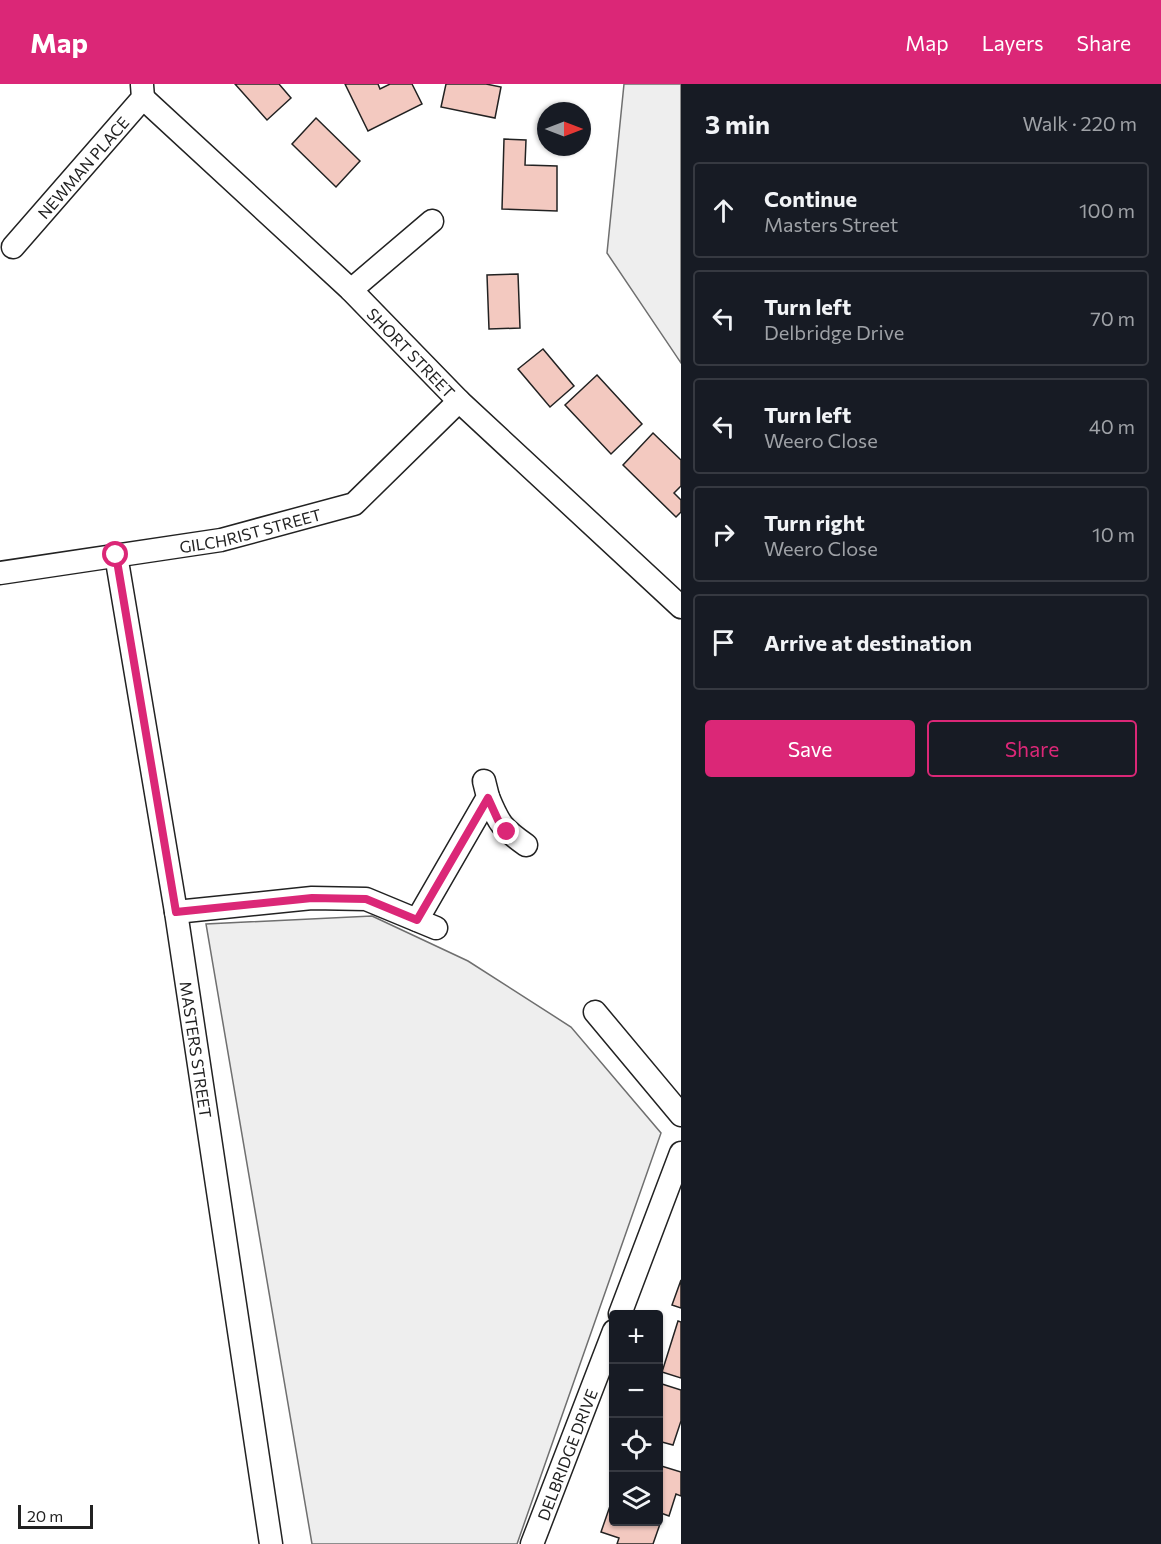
<!DOCTYPE html>
<html lang="en">
<head>
<meta charset="utf-8">
<style>
  body { margin:0; font-family:Commissioner,sans-serif; background:#20242c; color:#f1f3f6 }
  .controls { position:absolute; right:18px; bottom:18px; display:grid; overflow:hidden; border-radius:6px; box-shadow:0 2px 4px #0004 }
  .controls button { width:54px; height:54px; display:grid; place-items:center; padding:0; border:0; border-bottom:2px solid #363941; background:#171b24; color:#f1f3f6; font:30px sans-serif }
  .compass { position:absolute; left:537px; top:18px; width:54px; height:54px; border-radius:50%; background:#171b24; box-shadow:0 2px 4px #0004; rotate:90deg }
  .scale { position:absolute; left:18px; bottom:15px; width:75px; box-sizing:border-box; padding-left:6px; border:3px solid #222; border-top:0; font-size:16px; line-height:21px; white-space:nowrap; color:#222; -webkit-text-stroke:4px #fff; paint-order:stroke }
  .stop { position:absolute; width:18px; height:18px; margin:-14px; border:4px solid #db2777; border-radius:50%; background:#fff }
  .stop.end { background:#db2777; border-color:#fff; box-shadow:0 2px 6px #0008 }
  .list { margin:0; padding:0; list-style:none }
  h2 { display:flex; justify-content:space-between; align-items:center; height:78px; margin:0; padding:0 24px; font-size:26px }
  h2 small { font-size:20px; font-weight:400; color:#9ea1a6 }
  .list li { display:grid; grid-template-columns:39px 1fr auto; gap:18px; align-items:center; box-sizing:border-box; height:96px; margin:0 12px 12px; padding:0 12px; border:2px solid #363941; border-radius:6px }
  .list b { display:block; font-size:22px; white-space:nowrap }
  .list p { margin:0; font-size:20px; white-space:nowrap; color:#9ea1a6 }
  .list em { font-size:20px; font-style:normal; color:#9ea1a6 }
  .actions { display:flex; gap:12px; padding:18px 24px }
  .actions a { flex:1; padding:14px 0; border:2px solid #db2777; border-radius:6px; text-align:center; font-size:21px; color:#db2777 }
  .actions .main { background:#db2777; color:#fff }
  .icon { flex:none; width:33px; height:33px; fill:none; stroke:currentColor; stroke-width:2; stroke-linecap:round; stroke-linejoin:round }
  .map { position:relative; flex:none; width:681px; height:1460px; overflow:hidden }
  header { display:flex; align-items:center; gap:36px; box-sizing:border-box; height:84px; padding:0 30px; background:#db2777; color:#fff }
  header strong { font-size:28px }
  nav { display:flex; gap:33px; margin-inline-start:auto; font-size:21px }
  main { display:flex }
  aside { flex:1; background:#171b24 }
  .map>svg:first-child { display:block }
  .green { fill:#eee; stroke:#6f6f6f; stroke-width:1.5 }
  .building { fill:#f3c9c0; stroke:#222; stroke-width:1.5 }
  .lines { fill:none; stroke-linecap:round; stroke-linejoin:round }
  .minor-casing { stroke:#222; stroke-width:25 }
  .minor { stroke:#fff; stroke-width:22 }
  .route { stroke:#db2777; stroke-width:8 }
  .labels { text-anchor:middle; dominant-baseline:central; stroke-width:4.5; stroke-linejoin:round; paint-order:stroke }
  .street-label { font-size:16px; fill:#222; stroke:#fff }
</style>
</head>
<body>
<header>
<strong>Map</strong>
<nav><a>Map</a><a>Layers</a><a>Share</a></nav>
</header>
<main>
<div class="map">
<svg width="681" height="1460" viewBox="0 0 681 1460">
  <rect width="100%" height="100%" fill="#fff"/>
  <path class="green" d="M 624,0 L 681,0 L 681,279 L 607,169 Z
    M 372,832 L 468,877 L 571,943 L 661,1049 L 517,1460 L 312,1460 L 206,840 Z"/>
  <path class="building" d="M 235,0 L 279,0 L 291,14 L 267,36 Z
    M 345,0 L 378,0 L 380,5 L 390,0 L 412,0 L 422,20 L 368,47 Z
    M 446,0 L 486,0 L 501,3 L 495,34 L 441,23 Z
    M 316,34 L 360,77 L 336,103 L 292,60 Z
    M 504,55 L 526,56 L 525,81 L 557,82 L 557,127 L 502,125 Z
    M 518,190 L 520,244 L 489,245 L 487,191 Z
    M 543,265 L 574,302 L 550,323 L 518,285 Z
    M 597,291 L 642,340 L 611,370 L 565,321 Z
    M 653,349 L 681,376 L 681,402 L 674,409 L 681,416 L 681,428 L 676,433 L 623,381 Z
    M 681,1196 L 681,1224 L 672,1221 Z
    M 678,1237 L 681,1238 L 681,1294 L 662,1288 Z
    M 662,1300 L 681,1306 L 681,1337 L 673,1361 L 658,1357 L 658,1311 Z
    M 658,1381 L 681,1388 L 681,1412 L 676,1410 L 669,1432 L 658,1428 Z
    M 610,1422 L 614,1424 L 614,1438 L 651,1438 L 660,1440 L 653,1460 L 617,1460 L 619,1454 L 601,1448 Z"/>
  <g class="lines">
    <defs>
      <g id="minor">
        <path id="s1" d="M 143,14 L 351,206 L 459,317 L 681,523"/>
        <path id="s2" d="M 13,163 L 143,14 L 142,1"/>
        <path d="M 351,206 L 432,137"/>
        <path id="s3" d="M 116,471 L 176,828 L 271,1460"/>
        <path id="s4" d="M 0,489 L 221,456 L 354,420 L 459,317"/>
        <path d="M 488,713 C 499,740 502,744 526,761"/>
        <path d="M 176,828 L 312,814 L 366,815 L 436,844"/>
        <path d="M 417,836 L 488,713 L 484,697"/>
        <path d="M 595,928 L 681,1031"/>
        <path d="M 620,1230 L 681,1069"/>
        <path id="s5" d="M 532,1460 L 614,1247"/>
      </g>
    </defs>
    <use href="#minor" class="minor-casing"/>
    <use href="#minor" class="minor"/>
  </g>
  <g class="lines">
    <path class="route" d="M 116,471 L 176,828 L 312,814 L 366,815 L 417,836 L 488,714 L 498,736 L 507,748"/>
  </g>
  <g class="labels">
    <g class="street-label">
      <text stroke="none"><textPath href="#s2" startOffset="106">NEWMAN PLACE</textPath></text>
      <text stroke="none"><textPath href="#s1" startOffset="370">SHORT STREET</textPath></text>
      <text stroke="none"><textPath href="#s4" startOffset="254">GILCHRIST STREET</textPath></text>
      <text stroke="none"><textPath href="#s3" startOffset="501">MASTERS STREET</textPath></text>
      <text stroke="none"><textPath href="#s5" startOffset="96">DELBRIDGE DRIVE</textPath></text>
    </g>
  </g>
</svg>
<div class="controls">
<button>+</button>
<button>−</button>
<button><svg class="icon" aria-label="locate" viewBox="0 0 24 24"><circle cx="12" cy="12" r="6"/><path d="M12 2v4M12 18v4M2 12h4M18 12h4"/></svg></button>
<button><svg class="icon" aria-label="layers" viewBox="0 0 24 24"><path d="M12 4l9 5-9 5-9-5zM3 14l9 5 9-5"/></svg></button>
</div>
<svg class="compass" viewBox="-18 -18 36 36"><path d="M0-13l5 13h-10z" fill="#e53935"/><path d="M0 13l5-13h-10z" fill="#9ea1a6"/></svg>
<div class="scale">20 m</div>
<div class="stop" style="left:116px;top:471px"></div>
<div class="stop end" style="left:507px;top:748px"></div>
</div>
<aside>
<h2>3 min<small>Walk · 220 m</small></h2>
<ul class="list">
<li><svg class="icon" aria-label="ahead" viewBox="0 0 24 24"><path d="M12 20V5M6 11l6-6 6 6"/></svg><div><b>Continue</b><p>Masters Street</p></div><em>100 m</em></li>
<li><svg class="icon" aria-label="left" viewBox="0 0 24 24"><path d="M17 20v-9H6M10 6l-5 5 5 5"/></svg><div><b>Turn left</b><p>Delbridge Drive</p></div><em>70 m</em></li>
<li><svg class="icon" aria-label="left" viewBox="0 0 24 24"><path d="M17 20v-9H6M10 6l-5 5 5 5"/></svg><div><b>Turn left</b><p>Weero Close</p></div><em>40 m</em></li>
<li><svg class="icon" aria-label="right" viewBox="0 0 24 24"><path d="M7 20v-9h11M14 6l5 5-5 5"/></svg><div><b>Turn right</b><p>Weero Close</p></div><em>10 m</em></li>
<li><svg class="icon" aria-label="arrive" viewBox="0 0 24 24"><path d="M6 21V4h12l-3 4 3 4H6"/></svg><div><b>Arrive at destination</b></div></li>
</ul>
<div class="actions"><a class="main">Save</a><a>Share</a></div>
</aside>
</main>
</body>
</html>
